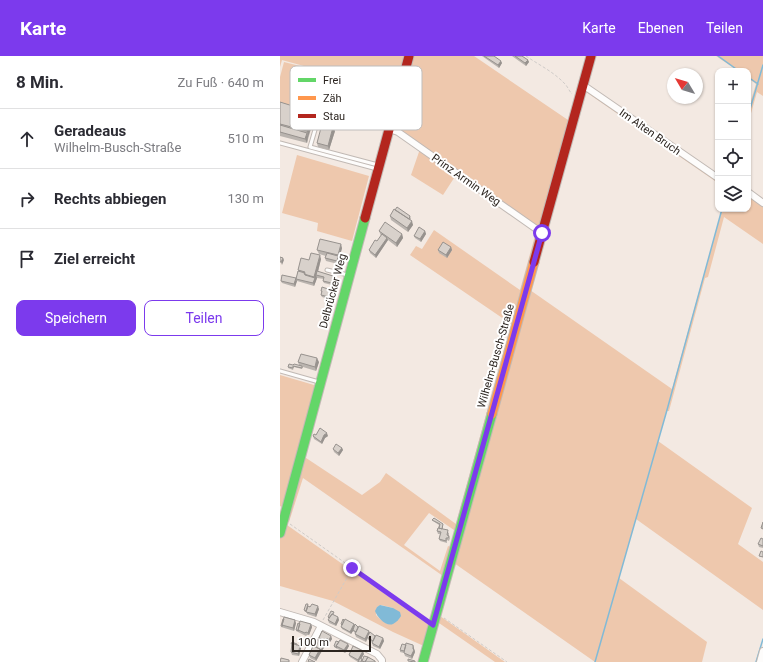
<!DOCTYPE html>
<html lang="de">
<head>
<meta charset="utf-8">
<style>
  body { margin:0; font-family:Roboto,sans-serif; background:#f2f2f3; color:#2b2b33 }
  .controls { position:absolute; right:12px; top:12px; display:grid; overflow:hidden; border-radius:8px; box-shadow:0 1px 3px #0004 }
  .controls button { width:36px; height:36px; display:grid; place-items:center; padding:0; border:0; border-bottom:1px solid #e1e1e2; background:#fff; color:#2b2b33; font:20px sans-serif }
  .compass { position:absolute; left:387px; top:12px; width:36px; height:36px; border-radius:50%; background:#fff; box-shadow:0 1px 3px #0004; rotate:308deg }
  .scale { position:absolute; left:12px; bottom:10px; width:79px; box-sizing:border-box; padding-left:4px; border:2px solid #2b241f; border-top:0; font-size:11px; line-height:14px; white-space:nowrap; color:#2b241f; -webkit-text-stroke:3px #fff; paint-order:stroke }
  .stop { position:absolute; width:12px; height:12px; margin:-9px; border:3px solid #7c3aed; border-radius:50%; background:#fff }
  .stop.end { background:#7c3aed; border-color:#fff; box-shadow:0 1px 4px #0008 }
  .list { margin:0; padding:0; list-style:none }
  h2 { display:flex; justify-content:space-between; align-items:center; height:52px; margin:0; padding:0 16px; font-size:17px }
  h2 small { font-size:13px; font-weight:400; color:#7c7c81 }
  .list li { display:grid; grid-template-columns:26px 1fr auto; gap:12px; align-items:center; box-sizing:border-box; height:60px; padding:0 16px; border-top:1px solid #e1e1e2 }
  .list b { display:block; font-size:15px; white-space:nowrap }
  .list p { margin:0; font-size:13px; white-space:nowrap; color:#7c7c81 }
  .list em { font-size:13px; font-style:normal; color:#7c7c81 }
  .actions { display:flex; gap:8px; padding:12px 16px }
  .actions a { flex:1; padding:9px 0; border:1px solid #7c3aed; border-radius:8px; text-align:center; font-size:14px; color:#7c3aed }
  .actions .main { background:#7c3aed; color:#fff }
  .icon { flex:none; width:22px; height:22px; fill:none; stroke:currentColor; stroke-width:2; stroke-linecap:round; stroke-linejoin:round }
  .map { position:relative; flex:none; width:483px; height:606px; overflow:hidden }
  header { display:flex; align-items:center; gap:24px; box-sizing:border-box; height:56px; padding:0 20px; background:#7c3aed; color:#fff }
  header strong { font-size:19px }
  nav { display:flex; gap:22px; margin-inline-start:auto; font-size:14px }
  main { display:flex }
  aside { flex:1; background:#fff }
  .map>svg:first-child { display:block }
  .green { fill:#eec8ad; fill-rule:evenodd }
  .water { fill:#81bad7 }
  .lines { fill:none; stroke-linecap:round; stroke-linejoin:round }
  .stream { stroke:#81bad7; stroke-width:1.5 }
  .lane-casing { stroke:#c1b9b4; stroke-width:5 }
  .street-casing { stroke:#c1b9b4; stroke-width:8 }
  .fast-casing { stroke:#c1b9b4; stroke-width:11 }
  .slow-casing { stroke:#c1b9b4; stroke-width:11 }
  .jam-casing { stroke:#c1b9b4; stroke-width:11 }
  .path { stroke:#cfcbc8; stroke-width:1; stroke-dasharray:3 2; stroke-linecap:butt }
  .lane { stroke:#fdfcfb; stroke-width:3 }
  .street { stroke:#fdfcfb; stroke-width:6 }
  .fast { stroke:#63d668; stroke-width:9 }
  .slow { stroke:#ff974d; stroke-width:9 }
  .jam { stroke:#b3261e; stroke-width:9 }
  .wall { fill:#bab4af }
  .shaded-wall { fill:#97928e }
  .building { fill:#d8d1cb; stroke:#97928e }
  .route { stroke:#7c3aed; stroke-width:5 }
  .labels { text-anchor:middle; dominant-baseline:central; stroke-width:4; stroke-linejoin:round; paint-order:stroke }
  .street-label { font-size:11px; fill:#2b241f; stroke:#fff }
  .key { fill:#fff; stroke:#bfbdbc; stroke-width:1 }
  .key-label { font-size:11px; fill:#2b241f }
</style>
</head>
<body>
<header>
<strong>Karte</strong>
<nav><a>Karte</a><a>Ebenen</a><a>Teilen</a></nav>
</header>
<main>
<aside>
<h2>8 Min.<small>Zu Fuß · 640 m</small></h2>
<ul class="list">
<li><svg class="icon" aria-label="ahead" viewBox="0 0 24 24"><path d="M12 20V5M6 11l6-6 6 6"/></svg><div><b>Geradeaus</b><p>Wilhelm-Busch-Straße</p></div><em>510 m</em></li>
<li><svg class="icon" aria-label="right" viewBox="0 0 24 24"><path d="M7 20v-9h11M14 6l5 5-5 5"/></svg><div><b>Rechts abbiegen</b></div><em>130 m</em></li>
<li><svg class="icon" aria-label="arrive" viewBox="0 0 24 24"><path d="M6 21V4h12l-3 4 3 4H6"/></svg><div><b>Ziel erreicht</b></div></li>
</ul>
<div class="actions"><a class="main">Speichern</a><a>Teilen</a></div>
</aside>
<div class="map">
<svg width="483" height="606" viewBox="0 0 483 606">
  <rect width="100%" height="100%" fill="#f3e9e2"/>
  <path class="green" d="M 0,0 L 125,0 L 115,35 L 2,4 L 0,11 Z
    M 131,0 L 194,0 L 288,64 L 306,0 L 310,0 L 262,174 L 112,69 Z
    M 436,0 L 483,0 L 483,40 L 477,36 L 468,68 L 468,54 L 476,28 L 468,22 L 468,15 L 458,15 Z
    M 4,6 L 28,12 L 17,51 L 0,47 L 0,21 Z
    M 304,32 L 438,123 L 438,127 L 306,36 L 250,234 L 392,333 L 442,153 L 468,153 L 468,138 L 483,149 L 483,188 L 444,161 L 428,221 L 425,222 L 389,355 L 387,355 L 378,385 L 472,452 L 458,488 L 483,506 L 483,554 L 356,463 L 339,522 L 427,586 L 422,606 L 315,606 L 174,507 Z
    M 140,93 L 176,119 L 163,139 L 131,119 Z
    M 17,99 L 89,120 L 72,185 L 37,175 L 38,167 L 2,157 Z
    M 154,174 L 240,234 L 256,176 L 260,179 L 177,480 L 174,474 L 149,457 L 124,489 L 160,515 L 168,490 L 173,492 L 163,520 L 23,422 L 9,466 L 6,464 L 9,454 L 0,450 L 0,319 L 34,329 L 36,331 L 17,396 L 82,439 L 100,426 L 106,417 L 176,468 L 231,268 L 130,199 L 136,190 L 142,193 Z
    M 4,469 L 7,469 L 149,569 L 151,572 L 146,591 L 113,576 L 53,545 L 0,530 L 0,476 ZM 101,549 L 113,552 L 108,568 L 100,563 L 96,559 L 97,551 Z
    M 160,560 L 225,606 L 215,606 L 159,567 L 147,606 Z"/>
  <path class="water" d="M 100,549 L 113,552 L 120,556 L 121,560 C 119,563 117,566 113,568 C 106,571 97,561 95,555 L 97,551 Z"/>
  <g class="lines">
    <path class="stream" d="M 438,0 L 459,15
      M 468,21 L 478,28
      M 468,60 L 483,9
      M 315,606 L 387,354 L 442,153
      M 476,606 L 483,583"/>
    <defs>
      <path id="lane" d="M 31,48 L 39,60 L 30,91 L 98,109
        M 0,87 L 97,113
        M 47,214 L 68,219
        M 0,315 L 39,326"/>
      <path id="street" d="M 303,29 L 438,122
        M 109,73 L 118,76 L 262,177
        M 468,136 L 483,147
        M 0,556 L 34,566 L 97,598 L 102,604 L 102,606
        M 22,606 L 41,570
        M 480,606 L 483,595"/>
      <path id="fast" d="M 0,477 L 85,162
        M 143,606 L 212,358"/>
      <path id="slow" d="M 212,358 L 254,206"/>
      <path id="jam" d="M 85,162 L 129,0
        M 254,206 L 311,0"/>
    </defs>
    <use href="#lane" class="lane-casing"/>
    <use href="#street" class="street-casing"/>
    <use href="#fast" class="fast-casing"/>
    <use href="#slow" class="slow-casing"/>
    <use href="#jam" class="jam-casing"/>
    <path class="path" d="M 246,0 C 259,9 274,16 285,28 C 288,31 289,35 292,38
      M46.5 66a5.5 5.5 0 1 1 11 0a5.5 5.5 0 1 1-11 0Z
      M 10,468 L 146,564
      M 164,562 L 227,606
      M 43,564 L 72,513"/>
    <use href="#lane" class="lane"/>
    <use href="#street" class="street"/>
    <use href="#fast" class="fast"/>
    <use href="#slow" class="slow"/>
    <use href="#jam" class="jam"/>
  </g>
  <path class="wall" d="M 202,0 L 214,0 L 222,7 L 219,12 Z
    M 232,0 L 242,0 L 248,4 L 249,6 L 246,10 Z
    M 41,20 L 43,24 L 41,29 L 42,33 L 41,39 L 28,36 L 27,32 Z
    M 0,46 L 16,51 L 17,53 L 25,55 L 26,59 L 33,66 L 27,87 L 0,80 Z
    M 52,49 L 53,52 L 57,54 L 58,55 L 56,59 L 47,57 L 46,54 Z
    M 78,54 L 73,66 L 66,63 L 65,60 Z
    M 55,75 L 49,94 L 38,91 L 37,87 Z
    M 110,160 L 130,160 L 131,163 L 130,164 L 133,169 L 128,176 L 111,164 Z
    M 99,175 L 122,178 L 123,182 L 117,191 L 108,184 L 96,202 L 90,197 L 89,194 L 97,185 L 101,180 Z
    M 145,175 L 146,178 L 141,186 L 135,182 L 134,180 Z
    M 171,191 L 172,194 L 167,202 L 159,197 L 158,194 Z
    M 62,192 L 58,208 L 46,205 L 45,202 L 46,200 L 39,198 L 37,194 Z
    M 41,203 L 38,216 L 53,220 L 54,223 L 52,229 L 44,227 L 43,225 L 44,223 L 37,222 L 34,230 L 17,225 L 16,223 L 18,215 L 18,214 L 29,204 Z
    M 1,225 L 17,225 L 15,231 L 2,227 Z
    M 41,235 L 55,237 L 54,245 L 42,241 L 41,239 L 42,237 Z
    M 18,306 L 39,306 L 36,315 L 23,311 L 22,313 L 14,311 L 13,314 L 8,312 L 8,311 L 13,309 L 19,309 Z
    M 33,380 L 48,380 L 45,382 L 42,388 L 34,383 Z
    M 62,392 L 63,394 L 59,400 L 54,396 L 53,393 Z
    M 152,464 L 163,468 L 163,473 L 169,477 L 169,479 L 170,482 L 169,485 L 167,484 L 167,487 L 160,485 L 159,483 L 160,478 L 158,478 L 157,475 L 159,469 L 153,465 Z
    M 483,483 L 483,492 L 479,491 L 478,488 Z
    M 28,548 L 28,550 L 39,553 L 36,561 L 27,558 L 27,556 L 25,556 L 24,554 Z
    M 54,558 L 54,559 L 58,561 L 59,564 L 56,570 L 49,567 L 48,564 L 49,563 L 48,561 Z
    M 16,567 L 14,575 L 1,571 L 1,570 Z
    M 20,568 L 31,568 L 32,571 L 29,579 L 27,579 L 26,580 L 16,575 L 16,574 Z
    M 61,568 L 75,569 L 89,575 L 89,577 L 95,580 L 103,582 L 104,585 L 100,593 L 93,590 L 92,587 L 92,586 L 87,583 L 86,586 L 76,581 L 75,578 L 75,577 L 73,575 L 71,578 L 62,573 Z
    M 51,580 L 52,583 L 50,586 L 48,585 L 36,605 L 30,602 L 29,599 L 36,591 L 39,583 L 39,582 Z
    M 59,586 L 68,588 L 69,590 L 65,597 L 54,591 L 54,590 Z
    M 11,588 L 20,590 L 21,592 L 19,600 L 12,599 L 11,596 Z
    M 126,589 L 133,589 L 135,596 L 132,603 L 125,600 L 124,597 L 120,596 L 120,594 Z
    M 84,598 L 81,603 L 95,605 L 96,606 L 78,606 L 70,601 L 69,599 Z"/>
  <path class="shaded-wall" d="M 248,4 L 249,6 L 246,10 L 245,7 Z
    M 221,5 L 222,7 L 219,12 L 218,9 Z
    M 41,20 L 43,24 L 40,32 L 39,28 Z
    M 41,29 L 42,33 L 41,39 L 39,35 Z
    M 77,52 L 78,54 L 73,66 L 72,63 Z
    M 31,60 L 33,66 L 28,81 L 27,75 Z
    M 53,71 L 55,75 L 49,94 L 48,90 Z
    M 27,77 L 28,81 L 27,87 L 25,83 Z
    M 132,165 L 133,169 L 128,176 L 127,172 Z
    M 145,175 L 146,178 L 141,186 L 140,183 Z
    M 122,178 L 123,182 L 117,191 L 116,187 Z
    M 107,182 L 108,184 L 96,202 L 95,199 Z
    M 61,188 L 62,192 L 59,203 L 58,199 Z
    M 171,191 L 172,194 L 167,202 L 166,199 Z
    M 40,199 L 41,203 L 37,219 L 36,219 L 37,222 L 36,225 L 34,221 Z
    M 58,200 L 59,203 L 58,208 L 57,205 Z
    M 3,202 L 4,204 L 2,209 L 1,206 Z
    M 53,220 L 54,223 L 52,229 L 52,227 Z
    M 16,222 L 17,225 L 15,231 L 14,228 Z
    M 35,222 L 36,225 L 34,230 L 33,227 Z
    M 54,235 L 55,237 L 54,245 L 53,242 Z
    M 37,302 L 39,306 L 36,315 L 35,311 Z
    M 47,377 L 48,380 L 45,382 L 42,388 L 41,386 L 44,379 Z
    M 62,392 L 63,394 L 59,400 L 58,397 Z
    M 38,550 L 39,553 L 36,561 L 35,558 Z
    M 58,561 L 59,564 L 56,570 L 55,568 Z
    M 15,564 L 16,567 L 14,575 L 13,572 Z
    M 31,568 L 32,571 L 29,579 L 28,577 Z
    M 74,568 L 75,571 L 73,574 L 73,575 L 71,578 L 70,576 Z
    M 89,575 L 90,578 L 87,581 L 87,583 L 86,586 L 85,583 Z
    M 51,580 L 52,583 L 50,586 L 49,584 Z
    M 47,582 L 48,585 L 46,588 L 45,585 Z
    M 103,582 L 104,585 L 100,593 L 99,591 Z
    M 46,587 L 46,588 L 36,605 L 35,602 L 40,593 Z
    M 68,588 L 69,590 L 65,597 L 64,594 Z
    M 133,589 L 135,596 L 132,603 L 131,600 L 133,593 Z
    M 20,590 L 21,592 L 19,600 L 18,598 Z
    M 83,595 L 84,598 L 79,606 L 78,604 Z"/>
  <path class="building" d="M 204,0 L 214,0 L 221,5 L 218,9 Z
    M 235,0 L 242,0 L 248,4 L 245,7 Z
    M 0,46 L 16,51 L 15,56 L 31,60 L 27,75 L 0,68 Z
    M 42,68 L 53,71 L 48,90 L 37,87 Z
    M 0,69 L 27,77 L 25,83 L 0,76 Z
    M 117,151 L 130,160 L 129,163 L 115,154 Z
    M 114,153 L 132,165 L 127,172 L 110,160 Z
    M 105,166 L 122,178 L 116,187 L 99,175 Z
    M 139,171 L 145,175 L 140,183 L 134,180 Z
    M 102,178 L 107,182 L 95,199 L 89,194 L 95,184 L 97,185 Z
    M 40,183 L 61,188 L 58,199 L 37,194 Z
    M 163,186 L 171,191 L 166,199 L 158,194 Z
    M 31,197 L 40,199 L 34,221 L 24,218 L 25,216 L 18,214 L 21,202 L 29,204 Z
    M 47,197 L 58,200 L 57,205 L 45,202 Z
    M 0,201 L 3,202 L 1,206 L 0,206 Z
    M 18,215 L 25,217 L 25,219 L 35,222 L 33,227 L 16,223 Z
    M 37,215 L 53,220 L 52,227 L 43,225 L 44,221 L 36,219 Z
    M 2,219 L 16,222 L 14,228 L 1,225 Z
    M 42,231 L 54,235 L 53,242 L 41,239 L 42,235 L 41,235 Z
    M 21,298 L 37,302 L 35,311 L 18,306 Z
    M 9,308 L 13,309 L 14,308 L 22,310 L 22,312 L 13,310 L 13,312 L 8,311 Z
    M 40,372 L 47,377 L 44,379 L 41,386 L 33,380 L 34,378 L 36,379 Z
    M 56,388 L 62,392 L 58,397 L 53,393 Z
    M 154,462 L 163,468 L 162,473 L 159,472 L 160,468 L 152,464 Z
    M 483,466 L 483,473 L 481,472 Z
    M 158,472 L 168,474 L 167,479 L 169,480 L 168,482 L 166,482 L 166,485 L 159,483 L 161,476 L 157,475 Z
    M 481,482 L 483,483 L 483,490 L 478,488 Z
    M 481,495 L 483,496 L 483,501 L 479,500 Z
    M 26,548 L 28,548 L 26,555 L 24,554 Z
    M 32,548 L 38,550 L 35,558 L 26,556 L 28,550 L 30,551 Z
    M 51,555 L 54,556 L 53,558 L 52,558 L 49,562 L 48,561 Z
    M 52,558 L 58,561 L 55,568 L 48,564 Z
    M 4,561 L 15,564 L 13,572 L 2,569 Z
    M 3,563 L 4,563 L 2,569 L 3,570 L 1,570 Z
    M 63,563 L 64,564 L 62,569 L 61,568 Z
    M 65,563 L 74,568 L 70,576 L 61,571 Z
    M 20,565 L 31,568 L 28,577 L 26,576 L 25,577 L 18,574 Z
    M 18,567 L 20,568 L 18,574 L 19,575 L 16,574 Z
    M 75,568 L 78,571 L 76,576 L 73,574 Z
    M 79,570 L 89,575 L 85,583 L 75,578 Z
    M 42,575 L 51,580 L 49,584 L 47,582 L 45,585 L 39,582 Z
    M 90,576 L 95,580 L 93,585 L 87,581 Z
    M 96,579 L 103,582 L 99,591 L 92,587 Z
    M 39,583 L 46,587 L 41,594 L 40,593 L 36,591 Z
    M 60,584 L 68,588 L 64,594 L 56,590 Z
    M 56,585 L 59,586 L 56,590 L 57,592 L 54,590 Z
    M 12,586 L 17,588 L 17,589 L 12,587 L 11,588 Z
    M 12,587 L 20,590 L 18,598 L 11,596 Z
    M 126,587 L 133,589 L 133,593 L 134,594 L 131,600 L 124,597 Z
    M 122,588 L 126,589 L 124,595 L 120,594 Z
    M 33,590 L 40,593 L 35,602 L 29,599 Z
    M 73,590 L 83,595 L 78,604 L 69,599 Z
    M 84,600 L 88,601 L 85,606 L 82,605 Z
    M 88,601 L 95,605 L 95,606 L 85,606 Z
    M 1,602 L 9,604 L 9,606 L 0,606 Z
    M 80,602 L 82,603 L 81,606 L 78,606 Z
    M 29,603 L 35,606 L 28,606 Z
    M 128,603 L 135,605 L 135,606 L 128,605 Z"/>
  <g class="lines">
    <path class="route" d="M 72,512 L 153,569 L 262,177"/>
  </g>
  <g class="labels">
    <g class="street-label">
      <text transform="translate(370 76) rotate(35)">Im Alten Bruch</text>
      <text transform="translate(186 124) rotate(35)">Prinz Armin Weg</text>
      <text transform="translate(53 235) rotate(-75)">Delbrücker Weg</text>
      <text transform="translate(216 300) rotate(-74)">Wilhelm-Busch-Straße</text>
    </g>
  </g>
  <rect x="10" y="10" width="132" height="64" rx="6" class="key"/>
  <rect x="18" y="22" width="18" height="4" fill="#63d668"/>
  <rect x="18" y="40" width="18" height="4" fill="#ff974d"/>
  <rect x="18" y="58" width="18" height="4" fill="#b3261e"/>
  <g class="key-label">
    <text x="43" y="28">Frei</text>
    <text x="43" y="46">Zäh</text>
    <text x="43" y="64">Stau</text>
  </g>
</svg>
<div class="controls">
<button>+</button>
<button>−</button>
<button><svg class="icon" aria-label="locate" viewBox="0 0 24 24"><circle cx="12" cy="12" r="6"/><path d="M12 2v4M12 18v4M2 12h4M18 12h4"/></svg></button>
<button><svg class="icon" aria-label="layers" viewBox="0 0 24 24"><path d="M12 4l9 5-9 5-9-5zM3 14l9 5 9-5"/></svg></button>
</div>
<svg class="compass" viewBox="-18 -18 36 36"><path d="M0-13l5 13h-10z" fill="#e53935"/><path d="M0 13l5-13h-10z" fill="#7c7c81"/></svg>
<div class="scale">100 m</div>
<div class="stop" style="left:262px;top:177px"></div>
<div class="stop end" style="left:72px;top:512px"></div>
</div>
</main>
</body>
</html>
